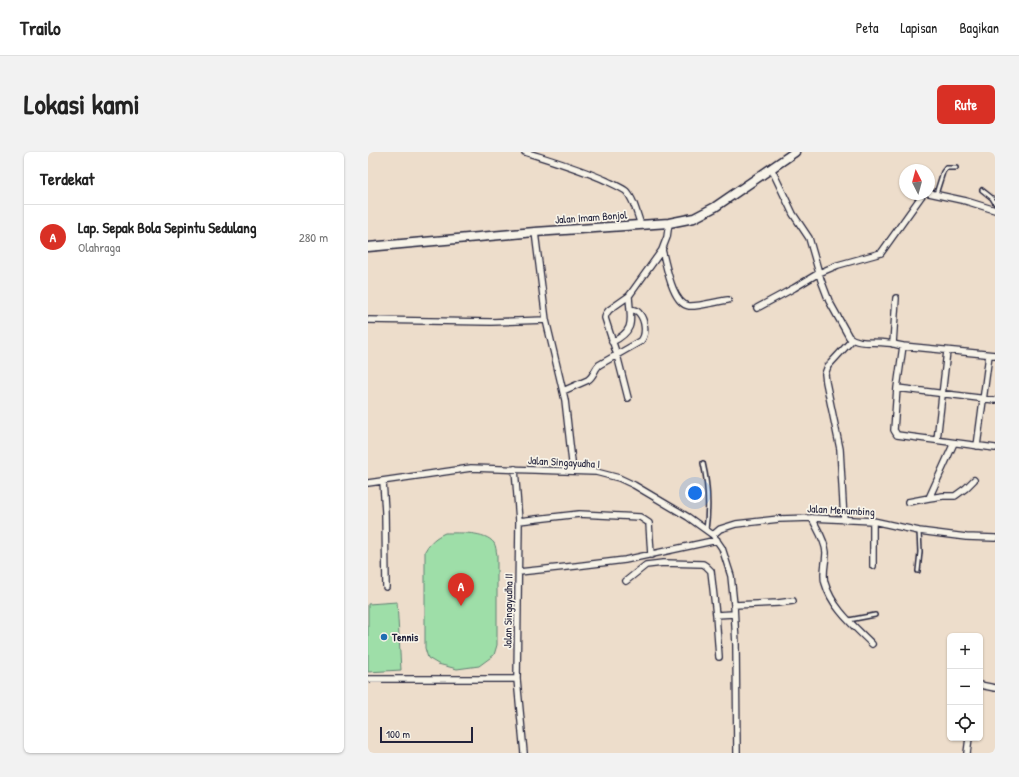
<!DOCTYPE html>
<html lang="id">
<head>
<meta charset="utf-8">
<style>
  body { margin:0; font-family:"Patrick Hand",sans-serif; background:#f2f2f2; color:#222 }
  .controls { position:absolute; right:12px; bottom:12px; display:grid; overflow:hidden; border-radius:6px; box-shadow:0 1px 3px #0004 }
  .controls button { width:36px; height:36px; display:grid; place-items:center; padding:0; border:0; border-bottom:1px solid #e0e0e0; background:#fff; color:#222; font:20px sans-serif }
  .compass { position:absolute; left:531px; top:12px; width:36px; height:36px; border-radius:50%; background:#fff; box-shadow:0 1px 3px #0004; rotate:354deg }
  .scale { position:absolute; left:12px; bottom:10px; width:93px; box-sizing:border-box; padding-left:4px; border:2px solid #22223b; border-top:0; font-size:11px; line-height:14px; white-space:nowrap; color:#22223b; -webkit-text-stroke:3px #f7f3e8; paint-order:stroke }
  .you { position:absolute; left:327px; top:341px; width:14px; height:14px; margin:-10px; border:3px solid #fff; border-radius:50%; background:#1a73e8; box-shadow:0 0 0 6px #1a73e833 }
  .badge { display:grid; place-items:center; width:26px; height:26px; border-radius:50%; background:#d93025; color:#fff; font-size:13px; font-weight:700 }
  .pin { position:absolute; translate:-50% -33px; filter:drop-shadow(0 1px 2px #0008) }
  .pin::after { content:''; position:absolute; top:21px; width:14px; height:12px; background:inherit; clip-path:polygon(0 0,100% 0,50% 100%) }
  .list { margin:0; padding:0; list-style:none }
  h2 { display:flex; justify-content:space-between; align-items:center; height:52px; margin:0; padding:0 16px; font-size:17px }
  h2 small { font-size:13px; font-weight:400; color:#767676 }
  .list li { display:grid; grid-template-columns:26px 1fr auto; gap:12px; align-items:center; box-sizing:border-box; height:64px; padding:0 16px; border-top:1px solid #e0e0e0 }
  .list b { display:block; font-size:15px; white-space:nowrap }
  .list p { margin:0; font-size:13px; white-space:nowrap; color:#767676 }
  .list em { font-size:13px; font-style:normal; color:#767676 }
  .icon { flex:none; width:22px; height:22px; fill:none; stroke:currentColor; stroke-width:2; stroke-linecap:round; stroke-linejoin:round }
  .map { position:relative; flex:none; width:627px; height:601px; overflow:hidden; border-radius:6px }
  header { display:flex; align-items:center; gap:24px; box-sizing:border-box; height:56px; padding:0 20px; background:#fff; border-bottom:1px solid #e0e0e0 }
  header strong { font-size:19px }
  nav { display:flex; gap:22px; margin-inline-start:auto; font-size:14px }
  .intro { display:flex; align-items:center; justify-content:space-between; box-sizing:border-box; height:96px; padding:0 24px }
  h1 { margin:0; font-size:28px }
  .button { padding:10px 18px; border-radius:6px; background:#d93025; color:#fff; font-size:14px; font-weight:700 }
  main { display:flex; gap:24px; padding:0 24px }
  aside { flex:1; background:#fff; border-radius:6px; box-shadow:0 1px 3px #0004 }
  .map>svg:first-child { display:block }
  .green { fill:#9edea8; stroke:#608072 }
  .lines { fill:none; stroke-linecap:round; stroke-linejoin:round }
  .lane-casing { stroke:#22223b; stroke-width:6 }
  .street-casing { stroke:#22223b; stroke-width:8 }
  .secondary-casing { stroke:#22223b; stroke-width:11 }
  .lane { stroke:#f7f3e8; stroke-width:3 }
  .street { stroke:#f7f3e8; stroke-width:5.5 }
  .secondary { stroke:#f7f3e8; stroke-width:8 }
  .poi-dot { fill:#1f6fb2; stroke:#f7f3e8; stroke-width:1.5 }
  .labels { text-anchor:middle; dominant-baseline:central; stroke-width:3.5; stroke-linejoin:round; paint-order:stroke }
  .street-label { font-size:11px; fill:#22223b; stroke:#f7f3e8 }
  .poi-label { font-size:11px; font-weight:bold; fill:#22223b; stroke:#f7f3e8; text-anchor:start }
</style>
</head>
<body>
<header>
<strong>Trailo</strong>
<nav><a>Peta</a><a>Lapisan</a><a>Bagikan</a></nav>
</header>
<div class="intro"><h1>Lokasi kami</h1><a class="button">Rute</a></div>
<main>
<aside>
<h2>Terdekat<small></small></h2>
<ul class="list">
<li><span class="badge">A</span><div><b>Lap. Sepak Bola Sepintu Sedulang</b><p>Olahraga</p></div><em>280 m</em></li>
</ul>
</aside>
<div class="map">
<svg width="627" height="601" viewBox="0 0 627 601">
  <rect width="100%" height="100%" fill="#edddcb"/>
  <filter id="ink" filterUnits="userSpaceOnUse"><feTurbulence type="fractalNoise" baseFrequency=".025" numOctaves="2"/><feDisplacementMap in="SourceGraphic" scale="8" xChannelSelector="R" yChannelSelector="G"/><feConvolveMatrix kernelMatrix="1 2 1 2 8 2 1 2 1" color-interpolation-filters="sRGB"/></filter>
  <g filter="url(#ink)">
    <path class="green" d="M 77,381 C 91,381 117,379 126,391 C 128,394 128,399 129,403 L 129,493 L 126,503 L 111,514 L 89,517 L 70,512 L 60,506 L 57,496 L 57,399 C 62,390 68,385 77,381 Z
      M 29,450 L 33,518 L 0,520 L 0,452 Z"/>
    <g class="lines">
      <defs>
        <path id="lane" d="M 614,38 L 624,46 L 627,51
          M 568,42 L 575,20 L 578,16 L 588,16
          M 335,311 C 340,332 341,356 338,378
          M 550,419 L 552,400 L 551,379
          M 481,468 L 507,463"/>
        <path id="street" d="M 157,0 C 185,9 213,17 239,29 C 245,32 252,35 258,39 C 266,47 269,62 273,73
          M 403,16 L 425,62 L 441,86 L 453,128 L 461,149 L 481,185 C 491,193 506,189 519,191 C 524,191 529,193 535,194 L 529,236 L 526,278 L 529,283 L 627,296
          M 561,41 L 598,49 L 627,58
          M 167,80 L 178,168 L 197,248 L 205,319
          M 294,98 C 298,111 304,152 321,154 C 329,155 351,149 360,148
          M 389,156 L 426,136 L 451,121 L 470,113 L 513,101 L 555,42
          M 0,168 L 123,170 L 178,168
          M 244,190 C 269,178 262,167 261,144
          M 525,192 L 528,146
          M 535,194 L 627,203
          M 529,236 L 627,248
          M 195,239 L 220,228 C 226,224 226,218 231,213 L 273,189 C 279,182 277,168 271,161 C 269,158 265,158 262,157
          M 260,246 L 249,203 L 237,166 L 238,162 L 241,158 L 261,144 L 294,98 L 299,85 L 301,71
          M 569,288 L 579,199
          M 609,294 L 621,203
          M 147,317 L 151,369 L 149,527 L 156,601
          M 15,329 L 17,360 L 18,435
          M 0,331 L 103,316 L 228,320 L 251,326 L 266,333 L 320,365 L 338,378 L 345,383 L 354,396 L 363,424 L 366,453 L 368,493 L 369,601
          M 561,346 L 575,344 L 587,344 L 598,336 L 606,328
          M 540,350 L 561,346 L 586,291
          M 444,366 C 449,377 457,388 458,400 C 458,411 454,421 457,431 C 464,456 486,474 504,492
          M 476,368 L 472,297 L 458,230 L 457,222 L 460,214 L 484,188
          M 151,369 L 211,362 L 272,365 L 281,371 L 283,403
          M 345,383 L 352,377 L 368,372 L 411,367 L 444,366 L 505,369 L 551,379 L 598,385 L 627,386
          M 505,414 L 505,369
          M 151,420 L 208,414 L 257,408 L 349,388
          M 258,429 L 278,413 L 295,411 L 335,412 L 338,414 L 343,419 L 348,463 L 366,462
          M 366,453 L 410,451 L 425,449
          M 348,463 L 351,505
          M 0,527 L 149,527
          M 612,533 L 627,536
          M 599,601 L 601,586"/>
        <path id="secondary" d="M 0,95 L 167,80 L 301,71 L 326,66 L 347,55 L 427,0"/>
      </defs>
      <use href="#lane" class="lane-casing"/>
      <use href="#street" class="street-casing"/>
      <use href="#secondary" class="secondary-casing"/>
      <use href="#lane" class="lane"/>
      <use href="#street" class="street"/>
      <use href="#secondary" class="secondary"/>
    </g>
  </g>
  <circle class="poi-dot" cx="16" cy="485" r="4"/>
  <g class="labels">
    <g class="street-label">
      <text transform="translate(223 65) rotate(-4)">Jalan Imam Bonjol</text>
      <text transform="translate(196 310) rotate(3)">Jalan Singayudha I</text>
      <text transform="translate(473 358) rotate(3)">Jalan Menumbing</text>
      <text transform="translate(140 459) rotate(-89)">Jalan Singayudha II</text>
    </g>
    <g class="poi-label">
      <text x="24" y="485">Tennis</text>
    </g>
  </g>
</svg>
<div class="controls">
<button>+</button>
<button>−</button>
<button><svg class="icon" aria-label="locate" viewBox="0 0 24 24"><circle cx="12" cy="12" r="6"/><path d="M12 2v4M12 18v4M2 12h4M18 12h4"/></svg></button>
</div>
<svg class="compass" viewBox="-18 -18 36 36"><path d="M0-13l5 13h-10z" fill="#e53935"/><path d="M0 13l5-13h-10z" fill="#767676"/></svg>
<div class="scale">100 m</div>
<div class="you"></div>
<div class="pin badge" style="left:93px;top:454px">A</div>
</div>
</main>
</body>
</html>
